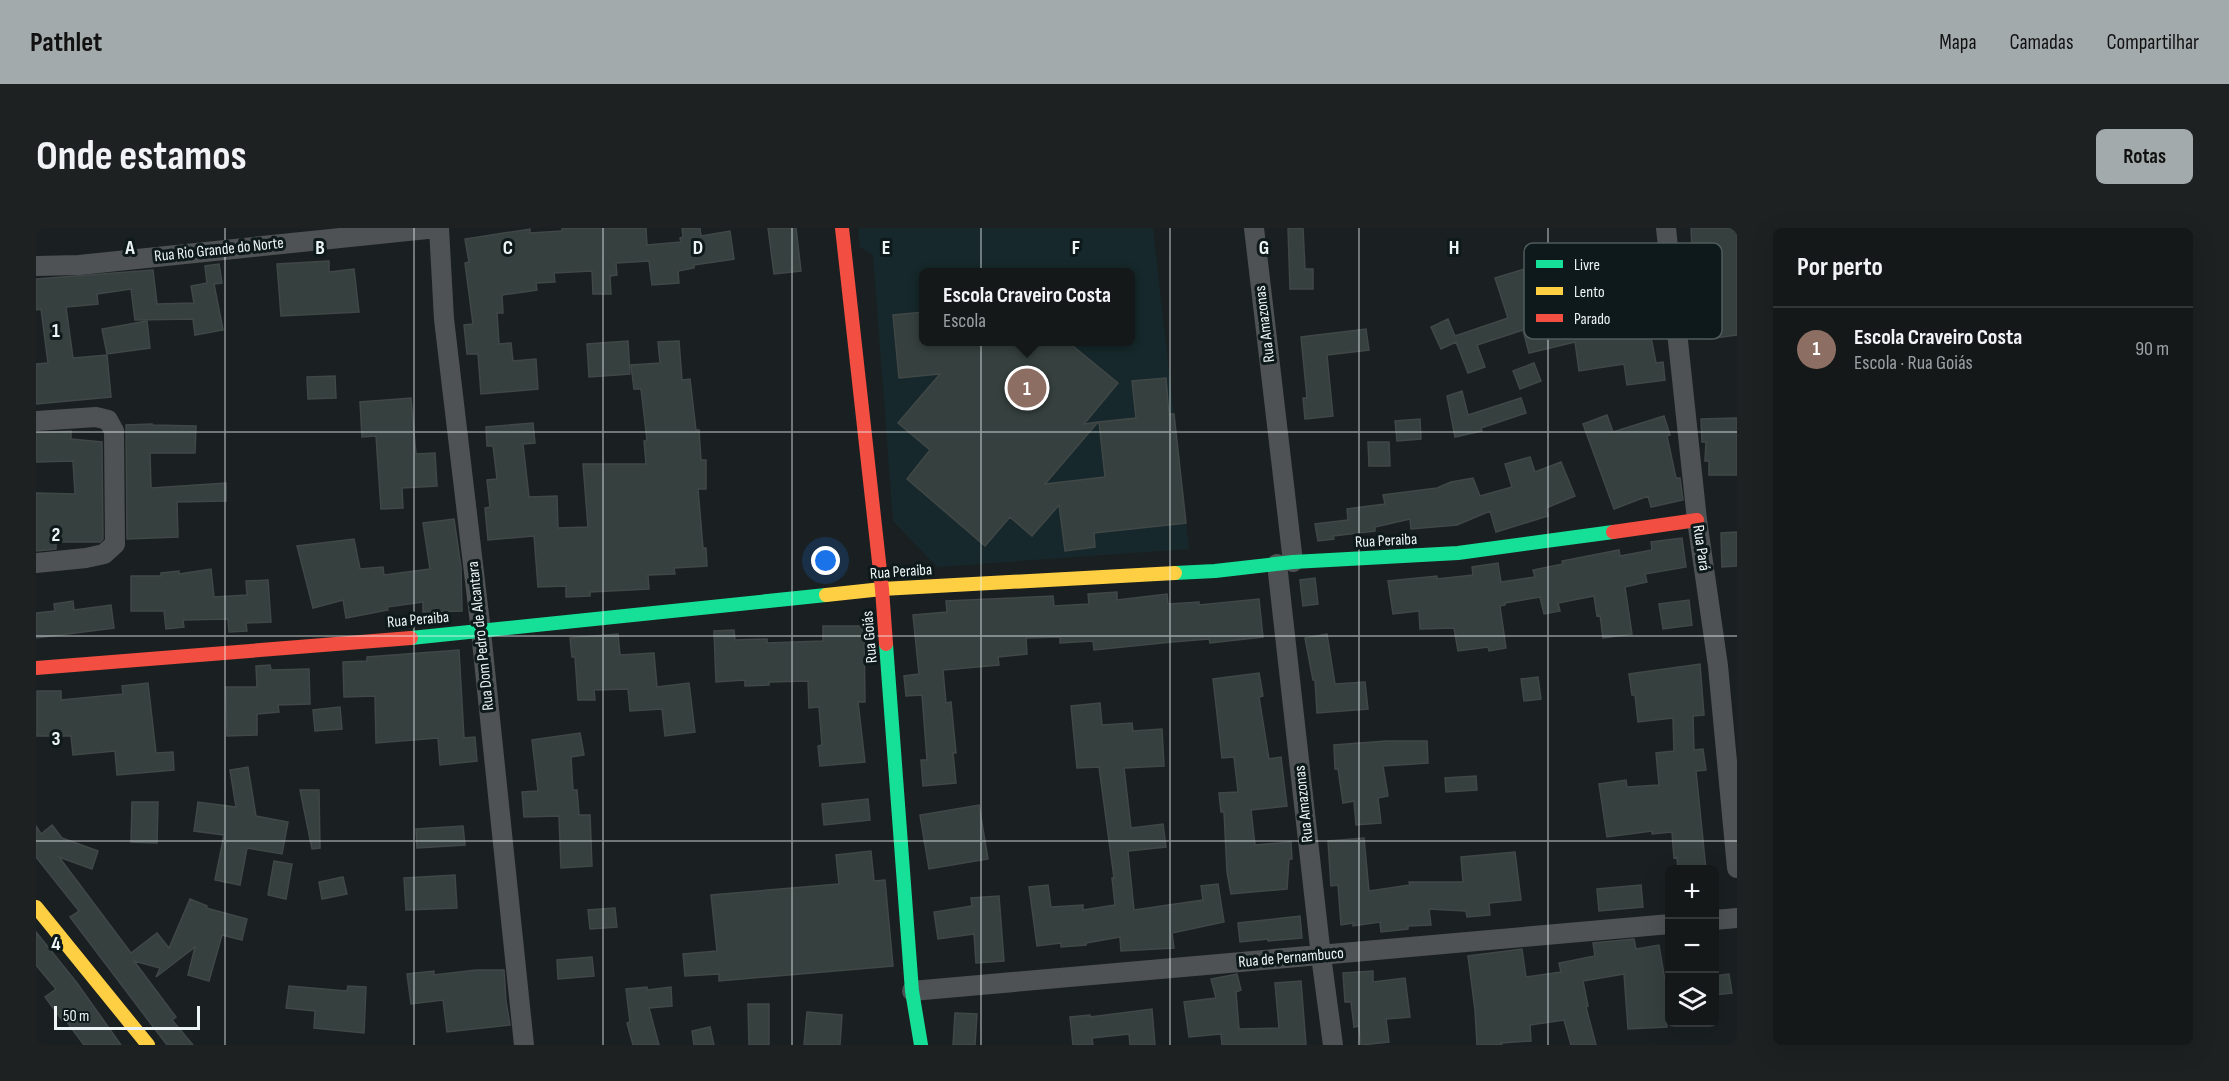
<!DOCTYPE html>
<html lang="pt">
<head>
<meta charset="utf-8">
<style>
  body { margin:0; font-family:"Sofia Sans Condensed",sans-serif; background:#1d2122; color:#f1f3f6 }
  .controls { position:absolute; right:18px; bottom:18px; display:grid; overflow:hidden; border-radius:9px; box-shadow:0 6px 24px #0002 }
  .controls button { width:54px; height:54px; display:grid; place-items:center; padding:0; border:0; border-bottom:2px solid #333738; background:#141819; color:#f1f3f6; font:30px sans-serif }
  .scale { position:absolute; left:18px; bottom:15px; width:146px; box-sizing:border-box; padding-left:6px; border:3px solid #edf4f6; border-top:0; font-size:16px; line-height:21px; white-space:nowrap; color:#edf4f6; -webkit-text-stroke:4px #0d191b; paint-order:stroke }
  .you { position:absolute; left:790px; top:333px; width:21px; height:21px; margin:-15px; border:4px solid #fff; border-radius:50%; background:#1a73e8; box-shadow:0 0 0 9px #1a73e833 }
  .badge { display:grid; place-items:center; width:39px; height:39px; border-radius:50%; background:#a3aaab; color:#fff; font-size:20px; font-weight:700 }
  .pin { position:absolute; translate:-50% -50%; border:3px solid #fff; box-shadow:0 2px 6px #0006 }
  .popup { position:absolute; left:883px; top:40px; width:216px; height:78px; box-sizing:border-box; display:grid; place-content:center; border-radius:9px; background:#141819; filter:drop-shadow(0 2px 4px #0005); font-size:20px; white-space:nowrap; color:#9da0a2 }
  .popup b { font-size:22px; color:#f1f3f6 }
  .popup::after { content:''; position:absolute; left:50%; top:100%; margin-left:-12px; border:12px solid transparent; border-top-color:#141819 }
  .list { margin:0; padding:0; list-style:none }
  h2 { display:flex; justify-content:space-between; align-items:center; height:78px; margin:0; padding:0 24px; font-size:26px }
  h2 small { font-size:20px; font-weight:400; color:#9da0a2 }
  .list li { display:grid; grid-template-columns:39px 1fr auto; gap:18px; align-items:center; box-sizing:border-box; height:84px; padding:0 24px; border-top:2px solid #333738 }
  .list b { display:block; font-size:22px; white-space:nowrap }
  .list p { margin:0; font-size:20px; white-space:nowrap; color:#9da0a2 }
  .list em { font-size:20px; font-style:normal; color:#9da0a2 }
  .icon { flex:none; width:33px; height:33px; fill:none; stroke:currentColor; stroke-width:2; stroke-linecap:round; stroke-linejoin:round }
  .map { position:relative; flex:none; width:1701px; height:817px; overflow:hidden; border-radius:9px }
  header { display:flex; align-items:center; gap:36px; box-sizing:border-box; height:84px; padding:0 30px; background:#a3aaab; color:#111 }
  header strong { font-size:28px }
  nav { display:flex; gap:33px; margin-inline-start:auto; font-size:21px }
  .intro { display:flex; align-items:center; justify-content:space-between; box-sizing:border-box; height:144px; padding:0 36px }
  h1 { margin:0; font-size:42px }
  .button { padding:15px 27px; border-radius:9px; background:#a3aaab; color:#111; font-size:21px; font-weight:700 }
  main { display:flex; gap:36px; padding:0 36px }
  aside { flex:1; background:#141819; border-radius:9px; box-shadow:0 6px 24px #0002 }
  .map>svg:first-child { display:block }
  .built { fill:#16282b; fill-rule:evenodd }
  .building { fill:#35403f; stroke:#414747; stroke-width:1.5 }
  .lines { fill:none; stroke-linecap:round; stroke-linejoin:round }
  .street { stroke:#4f5254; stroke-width:20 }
  .fast { stroke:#16e098; stroke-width:14 }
  .slow { stroke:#ffcf43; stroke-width:14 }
  .jam { stroke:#f24e42; stroke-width:14 }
  .grid { fill:none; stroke:#edf4f6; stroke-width:1.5; stroke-opacity:0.55 }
  .labels { text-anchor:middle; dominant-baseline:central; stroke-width:6; stroke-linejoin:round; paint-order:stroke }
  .street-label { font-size:16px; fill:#edf4f6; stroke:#0d191b }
  .key { fill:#0d191b; stroke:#505b5d; stroke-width:1.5 }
  .key-label { font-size:16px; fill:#edf4f6 }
  .grid-label { font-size:20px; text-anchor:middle; font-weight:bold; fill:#edf4f6; stroke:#0d191b; stroke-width:6; stroke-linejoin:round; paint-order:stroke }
</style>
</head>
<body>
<header>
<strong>Pathlet</strong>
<nav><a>Mapa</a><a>Camadas</a><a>Compartilhar</a></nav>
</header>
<div class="intro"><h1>Onde estamos</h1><a class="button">Rotas</a></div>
<main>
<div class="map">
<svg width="1701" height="817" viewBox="0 0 1701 817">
  <rect width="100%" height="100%" fill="#1a2021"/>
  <path class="built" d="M 822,0 L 1117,0 L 1153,321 L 901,339 L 857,293 L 837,27 L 824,19 ZM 888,45 L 1094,45 L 1094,114 L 888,114 Z"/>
  <path class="building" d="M 526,0 L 610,0 L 611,17 L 645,14 L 644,10 L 647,9 L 646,0 L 664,0 L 665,8 L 694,3 L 698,31 L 658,37 L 658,40 L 642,43 L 643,55 L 616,57 L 613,33 L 580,35 L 581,47 L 574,48 L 575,66 L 557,66 L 556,43 L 518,45 L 519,54 L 500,55 L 501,62 L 466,67 L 467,85 L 461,85 L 463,116 L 475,115 L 477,133 L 500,131 L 502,161 L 445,166 L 442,126 L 431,126 L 428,97 L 437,96 L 429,35 L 433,34 L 429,11 L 494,1 L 494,5 L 526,3 Z
    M 732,0 L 760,0 L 765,43 L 738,46 Z
    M 1252,0 L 1267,0 L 1269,41 L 1277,41 L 1277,61 L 1254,61 Z
    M 1655,0 L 1701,0 L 1701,107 L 1672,111 L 1664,43 L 1657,43 Z
    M 1604,19 L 1607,42 L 1603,43 L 1611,105 L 1614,104 L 1620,135 L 1627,134 L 1629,152 L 1591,157 L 1588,136 L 1543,143 L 1539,114 L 1493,125 L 1487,102 L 1441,117 L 1449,139 L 1432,145 L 1420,114 L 1405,121 L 1395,99 L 1412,91 L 1419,108 L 1472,90 L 1459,50 L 1498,38 L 1515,92 L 1567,79 L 1560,25 Z
    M 293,33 L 293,44 L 318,41 L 323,84 L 245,88 L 241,36 Z
    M 183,36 L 186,55 L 178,56 L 187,102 L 159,107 L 157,91 L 99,92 L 95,61 L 61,66 L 62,76 L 30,79 L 37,130 L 71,127 L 75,169 L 0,176 L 0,136 L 12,135 L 5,81 L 0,82 L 0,51 L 117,42 L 121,76 L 158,75 L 155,58 L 171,55 L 169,38 Z
    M 888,84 L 888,114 L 1032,114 L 1082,155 L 1048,196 L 1062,194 L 1009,256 L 1069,249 L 1063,194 L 1100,190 L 1096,153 L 1130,150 L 1133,186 L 1138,186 L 1150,295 L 1058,305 L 1059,319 L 1029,323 L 1023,277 L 996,308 L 974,289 L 949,318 L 871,251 L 894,222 L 862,195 L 904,146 L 863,150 L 857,87 Z
    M 111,93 L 114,120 L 71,126 L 66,101 Z
    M 1330,101 L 1333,122 L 1291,127 L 1297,188 L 1269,191 L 1267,170 L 1271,170 L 1265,109 Z
    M 592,113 L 594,146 L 553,149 L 551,116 Z
    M 643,113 L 646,152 L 654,151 L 660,202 L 663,202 L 665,232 L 670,232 L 670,261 L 662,261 L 667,320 L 670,320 L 671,338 L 638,340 L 639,346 L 612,347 L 613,361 L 554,364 L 554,368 L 530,369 L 530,358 L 502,359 L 498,308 L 452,312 L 449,280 L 454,279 L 451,252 L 461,251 L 457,218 L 451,218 L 450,199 L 497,195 L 499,215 L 487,216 L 493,269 L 521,268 L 522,300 L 552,299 L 547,236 L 610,236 L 608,213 L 611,212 L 605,161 L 598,161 L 595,137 L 624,135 L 622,114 Z
    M 1498,135 L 1505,153 L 1484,161 L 1477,143 Z
    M 299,148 L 300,170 L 272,171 L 271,149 Z
    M 1426,163 L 1432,187 L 1485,170 L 1490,185 L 1445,200 L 1446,203 L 1419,209 L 1411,168 Z
    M 375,170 L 380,226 L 399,225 L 401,258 L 366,260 L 367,280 L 345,281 L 340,208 L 326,209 L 324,174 Z
    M 1571,187 L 1577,204 L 1628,188 L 1634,207 L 1631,208 L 1640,250 L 1644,250 L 1647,272 L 1615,279 L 1612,268 L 1578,281 L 1547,196 Z
    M 1701,190 L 1701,247 L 1673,247 L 1673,233 L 1669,233 L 1670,214 L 1666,214 L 1665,191 Z
    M 1384,191 L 1385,211 L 1361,213 L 1359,193 Z
    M 116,196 L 116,197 L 160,198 L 159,225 L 114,225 L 115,260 L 190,255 L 190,273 L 141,274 L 142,309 L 91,311 L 90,197 Z
    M 35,203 L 35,211 L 66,214 L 67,311 L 64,314 L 20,314 L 20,321 L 0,323 L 0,265 L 39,266 L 37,233 L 0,234 L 0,205 Z
    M 1332,214 L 1353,214 L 1354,238 L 1333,238 Z
    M 1494,229 L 1499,244 L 1525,234 L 1539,268 L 1510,280 L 1512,288 L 1460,304 L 1454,283 L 1421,297 L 1375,301 L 1374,291 L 1339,299 L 1339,303 L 1297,308 L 1298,311 L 1282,313 L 1279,296 L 1312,292 L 1311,281 L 1349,276 L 1347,267 L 1401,260 L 1415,254 L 1437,250 L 1444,268 L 1476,259 L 1469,236 Z
    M 418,291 L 425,339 L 426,383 L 387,384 L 387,374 L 351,379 L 352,382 L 310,390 L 307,372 L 277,380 L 261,318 L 318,311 L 324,341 L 347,339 L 348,347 L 394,341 L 387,295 Z
    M 1701,304 L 1701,338 L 1686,339 L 1685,305 Z
    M 1646,310 L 1650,339 L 1609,346 L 1611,354 L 1589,359 L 1596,406 L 1567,410 L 1564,387 L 1561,388 L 1558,368 L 1522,375 L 1524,383 L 1508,386 L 1504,369 L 1469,375 L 1469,377 L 1464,378 L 1470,420 L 1453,423 L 1452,419 L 1422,423 L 1418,400 L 1384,401 L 1383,383 L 1357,386 L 1352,353 L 1401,348 L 1401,351 L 1437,347 L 1436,339 L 1462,335 L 1465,354 L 1499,349 L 1497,342 L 1527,336 L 1526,333 L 1583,322 L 1584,328 L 1616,322 L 1615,314 Z
    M 175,341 L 178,369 L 211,367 L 210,353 L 232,352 L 235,394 L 210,395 L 211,403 L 193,404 L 192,391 L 147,392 L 148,399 L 130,401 L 128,383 L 95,383 L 95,348 L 125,348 L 125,345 L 143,343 L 143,346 Z
    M 1279,350 L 1282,376 L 1267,378 L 1264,352 Z
    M 1081,364 L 1081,372 L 1131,366 L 1132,376 L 1163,374 L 1163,377 L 1223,371 L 1227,409 L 1174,415 L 1173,411 L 1136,414 L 1058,422 L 1057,413 L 1024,415 L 1024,409 L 990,410 L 991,426 L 962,429 L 963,437 L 907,442 L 910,475 L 915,474 L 920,525 L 917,525 L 920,555 L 887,558 L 885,532 L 891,532 L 886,467 L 870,468 L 868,448 L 883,446 L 877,387 L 911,384 L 910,373 L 1017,368 L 1018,378 L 1053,376 L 1052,366 Z
    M 1653,372 L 1656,397 L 1627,401 L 1623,376 Z
    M 37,373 L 38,382 L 75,377 L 78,400 L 0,410 L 0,385 L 19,383 L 18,376 Z
    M 787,398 L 828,398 L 829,474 L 822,474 L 829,534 L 784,538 L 782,518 L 786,517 L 783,479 L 773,480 L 772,453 L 733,454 L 733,457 L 709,458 L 709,452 L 680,454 L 678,403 L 698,402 L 699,412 L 731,411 L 731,415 L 787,413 Z
    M 582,406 L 584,427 L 618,425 L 621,459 L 653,455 L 659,504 L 629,508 L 626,481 L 594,483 L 592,461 L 558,462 L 559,472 L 542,472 L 539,429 L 536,429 L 534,410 Z
    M 1291,406 L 1299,456 L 1329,454 L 1332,481 L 1281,485 L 1279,452 L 1277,452 L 1269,410 Z
    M 423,422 L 428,510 L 439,509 L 441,533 L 404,537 L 402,510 L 340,515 L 339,468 L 308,469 L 307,434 L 331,433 L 331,429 Z
    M 1664,436 L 1668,487 L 1657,488 L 1658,522 L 1667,521 L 1670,542 L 1660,543 L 1670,642 L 1642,642 L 1641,629 L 1638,630 L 1636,604 L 1616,606 L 1616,603 L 1571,609 L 1563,556 L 1590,552 L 1591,559 L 1623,557 L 1620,525 L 1638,523 L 1637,490 L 1602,494 L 1599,467 L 1596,467 L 1593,446 Z
    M 234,437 L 235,442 L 273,441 L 274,476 L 242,477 L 243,484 L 221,486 L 221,507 L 191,508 L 190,459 L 221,459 L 220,438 Z
    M 1223,445 L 1227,468 L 1223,469 L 1233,531 L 1245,529 L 1251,578 L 1215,582 L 1219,617 L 1255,614 L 1256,631 L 1253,631 L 1251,661 L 1195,666 L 1191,644 L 1188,584 L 1185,584 L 1183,565 L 1202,564 L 1198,529 L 1186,530 L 1177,451 Z
    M 1502,449 L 1505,471 L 1488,473 L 1485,451 Z
    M 112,455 L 120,525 L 137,524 L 138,542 L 81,547 L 79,523 L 37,527 L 35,508 L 1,508 L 1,463 L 25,463 L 25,472 L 87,466 L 86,458 Z
    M 1064,475 L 1066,497 L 1096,495 L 1097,503 L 1126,501 L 1128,538 L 1088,540 L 1095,600 L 1127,596 L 1130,619 L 1092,623 L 1098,682 L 1167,672 L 1165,658 L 1182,656 L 1188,694 L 1136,705 L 1138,720 L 1085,723 L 1084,709 L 1050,715 L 1050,717 L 1025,719 L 1025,715 L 1001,718 L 993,659 L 1012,657 L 1015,679 L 1047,677 L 1047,682 L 1079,677 L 1076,650 L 1078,650 L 1063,539 L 1041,540 L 1035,478 Z
    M 304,479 L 306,501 L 279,503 L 277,482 Z
    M 544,505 L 548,527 L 535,529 L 537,562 L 541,562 L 543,587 L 554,587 L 556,638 L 525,640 L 523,588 L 488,589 L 486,564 L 502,563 L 496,512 Z
    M 1350,513 L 1391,513 L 1392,535 L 1347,538 L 1352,568 L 1342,570 L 1345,595 L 1320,597 L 1318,573 L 1307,575 L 1302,541 L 1299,541 L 1298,517 Z
    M 212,539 L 220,588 L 252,594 L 246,626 L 211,620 L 204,657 L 179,652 L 188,607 L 158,603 L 162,574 L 200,579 L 194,542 Z
    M 1440,548 L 1441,562 L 1410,564 L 1409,550 Z
    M 264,562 L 283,562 L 284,620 L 276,621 Z
    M 832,571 L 834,592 L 788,597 L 786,576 Z
    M 96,574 L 122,574 L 121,615 L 95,614 Z
    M 943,577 L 952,631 L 893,641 L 884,587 Z
    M 16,597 L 26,610 L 62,623 L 56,641 L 23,629 L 95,725 L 121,705 L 133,720 L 154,671 L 171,678 L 170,680 L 211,691 L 206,712 L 186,707 L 173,753 L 152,747 L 159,719 L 120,749 L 124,740 L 98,733 L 140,789 L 136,792 L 157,817 L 131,817 L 34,689 L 43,683 L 0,629 L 0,598 L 5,606 Z
    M 427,598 L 429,617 L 381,620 L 380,601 Z
    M 1328,610 L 1333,663 L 1374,657 L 1373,654 L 1427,654 L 1425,629 L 1479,624 L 1485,672 L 1453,675 L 1454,687 L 1431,689 L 1430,683 L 1393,681 L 1395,697 L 1372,698 L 1372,701 L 1345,704 L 1344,694 L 1317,698 L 1317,695 L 1305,697 L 1302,657 L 1295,658 L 1292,613 Z
    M 835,623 L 838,653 L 849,652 L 857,738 L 683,753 L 683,746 L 649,748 L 647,726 L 681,723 L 675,667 L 803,656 L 800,627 Z
    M 238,633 L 256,636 L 250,671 L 232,667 Z
    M 419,647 L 421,680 L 370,682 L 368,650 Z
    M 307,649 L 311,666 L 286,671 L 283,654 Z
    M 1605,657 L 1607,679 L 1563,683 L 1561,661 Z
    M 963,668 L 968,733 L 940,735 L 938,706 L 902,711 L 898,684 L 936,678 L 935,670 Z
    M 579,680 L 581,699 L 554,701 L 552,682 Z
    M 1264,688 L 1266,710 L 1232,713 L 1232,711 L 1204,714 L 1202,695 Z
    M 0,704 L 41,755 L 85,817 L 48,817 L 28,790 L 26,792 L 9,769 L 20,761 L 0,737 Z
    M 1598,711 L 1600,721 L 1623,717 L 1630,759 L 1631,799 L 1592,801 L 1588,746 L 1547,753 L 1552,778 L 1550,779 L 1560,817 L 1535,817 L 1528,792 L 1494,797 L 1495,813 L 1465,815 L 1466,817 L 1441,817 L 1439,782 L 1432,728 L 1486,721 L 1490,749 L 1525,744 L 1523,735 L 1559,728 L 1557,715 Z
    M 556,729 L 558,748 L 522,751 L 521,732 Z
    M 440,742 L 468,742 L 470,773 L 474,797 L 411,804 L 407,772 L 375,776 L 371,746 L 398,743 L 398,747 Z
    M 1337,743 L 1337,754 L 1369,750 L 1374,789 L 1350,791 L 1353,814 L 1325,817 L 1323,798 L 1318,799 L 1315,774 L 1309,774 L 1307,745 Z
    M 1201,746 L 1205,762 L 1200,764 L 1203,801 L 1243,800 L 1239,755 L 1265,753 L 1270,817 L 1186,817 L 1185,806 L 1153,809 L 1148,774 L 1180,770 L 1175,751 Z
    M 1693,746 L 1696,765 L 1678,767 L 1678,748 Z
    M 253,758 L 311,763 L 312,758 L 330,759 L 328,805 L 278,800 L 279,783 L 250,780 Z
    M 611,759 L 611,762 L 635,759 L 636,778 L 613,780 L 623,817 L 597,817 L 591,795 L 594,794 L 590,761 Z
    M 712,776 L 733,776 L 733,817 L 713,817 Z
    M 1116,781 L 1119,817 L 1094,817 L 1093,806 L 1056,810 L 1057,817 L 1037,817 L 1034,789 L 1054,787 L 1054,789 Z
    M 771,784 L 806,787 L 804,817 L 768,817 Z
    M 919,785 L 941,786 L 939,817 L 917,817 Z
    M 674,799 L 678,817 L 658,817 L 656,803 Z"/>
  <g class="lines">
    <path class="street" d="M 403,0 L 408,91 L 445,404 L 488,817
      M 1218,0 L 1257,334
      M 1630,0 L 1661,292 L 1682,438 L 1701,640
      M 0,38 L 43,37 L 401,0
      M 0,193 L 60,189 L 72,192 L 78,203 L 79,316 L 68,326 L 50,330 L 0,335
      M 1241,336 L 1285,728 L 1297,817
      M 1678,692 L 1701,690
      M 876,763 L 1634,696"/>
    <path class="fast" d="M 1139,345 L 1179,343 L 1257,334 L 1422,325 L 1577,304
      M 375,410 L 790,367
      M 850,416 L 876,763 L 885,817"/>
    <path class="slow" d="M 790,367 L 846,361 L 1139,345
      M 0,679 L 112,817"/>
    <path class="jam" d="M 806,0 L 846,361 L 850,416
      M 1577,304 L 1661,292
      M 0,440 L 375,410"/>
  </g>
  <path class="grid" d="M 189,0 L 189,817M 378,0 L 378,817M 567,0 L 567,817M 756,0 L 756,817M 945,0 L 945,817M 1134,0 L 1134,817M 1323,0 L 1323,817M 1512,0 L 1512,817M 0,204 L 1701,204M 0,408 L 1701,408M 0,613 L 1701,613"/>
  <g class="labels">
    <g class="street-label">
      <text transform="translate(183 22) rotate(-6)">Rua Rio Grande do Norte</text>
      <text transform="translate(1229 96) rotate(-97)">Rua Amazonas</text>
      <text transform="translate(1350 313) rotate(-3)">Rua Peraiba</text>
      <text transform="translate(1665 320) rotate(82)">Rua Pará</text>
      <text transform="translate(865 344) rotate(-4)">Rua Peraiba</text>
      <text transform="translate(382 392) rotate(-5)">Rua Peraiba</text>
      <text transform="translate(445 408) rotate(-96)">Rua Dom Pedro de Alcantara</text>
      <text transform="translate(834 409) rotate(-95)">Rua Goiás</text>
      <text transform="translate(1268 576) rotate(-96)">Rua Amazonas</text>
      <text transform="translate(1255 730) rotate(-5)">Rua de Pernambuco</text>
    </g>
  </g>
  <rect x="1488" y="15" width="198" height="96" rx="9" class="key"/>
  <rect x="1500" y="32" width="27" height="8" fill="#16e098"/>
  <rect x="1500" y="59" width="27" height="8" fill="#ffcf43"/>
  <rect x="1500" y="86" width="27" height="8" fill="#f24e42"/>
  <g class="key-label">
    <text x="1538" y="42">Livre</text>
    <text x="1538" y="69">Lento</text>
    <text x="1538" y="96">Parado</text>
  </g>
  <g class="grid-label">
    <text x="94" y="26">A</text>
    <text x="284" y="26">B</text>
    <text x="472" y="26">C</text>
    <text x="662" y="26">D</text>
    <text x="850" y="26">E</text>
    <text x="1040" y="26">F</text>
    <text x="1228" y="26">G</text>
    <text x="1418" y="26">H</text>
    <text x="20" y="109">1</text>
    <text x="20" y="313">2</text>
    <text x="20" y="517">3</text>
    <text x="20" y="722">4</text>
  </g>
</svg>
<div class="controls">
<button>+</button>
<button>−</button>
<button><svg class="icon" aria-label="layers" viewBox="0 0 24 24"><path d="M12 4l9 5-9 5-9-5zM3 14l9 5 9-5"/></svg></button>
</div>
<div class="scale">50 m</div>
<div class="you"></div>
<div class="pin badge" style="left:991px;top:160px;background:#8d6e63">1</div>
<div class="popup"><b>Escola Craveiro Costa</b>Escola</div>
</div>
<aside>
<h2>Por perto<small></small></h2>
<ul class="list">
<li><span class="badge" style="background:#8d6e63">1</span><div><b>Escola Craveiro Costa</b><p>Escola · Rua Goiás</p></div><em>90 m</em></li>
</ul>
</aside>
</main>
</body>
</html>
